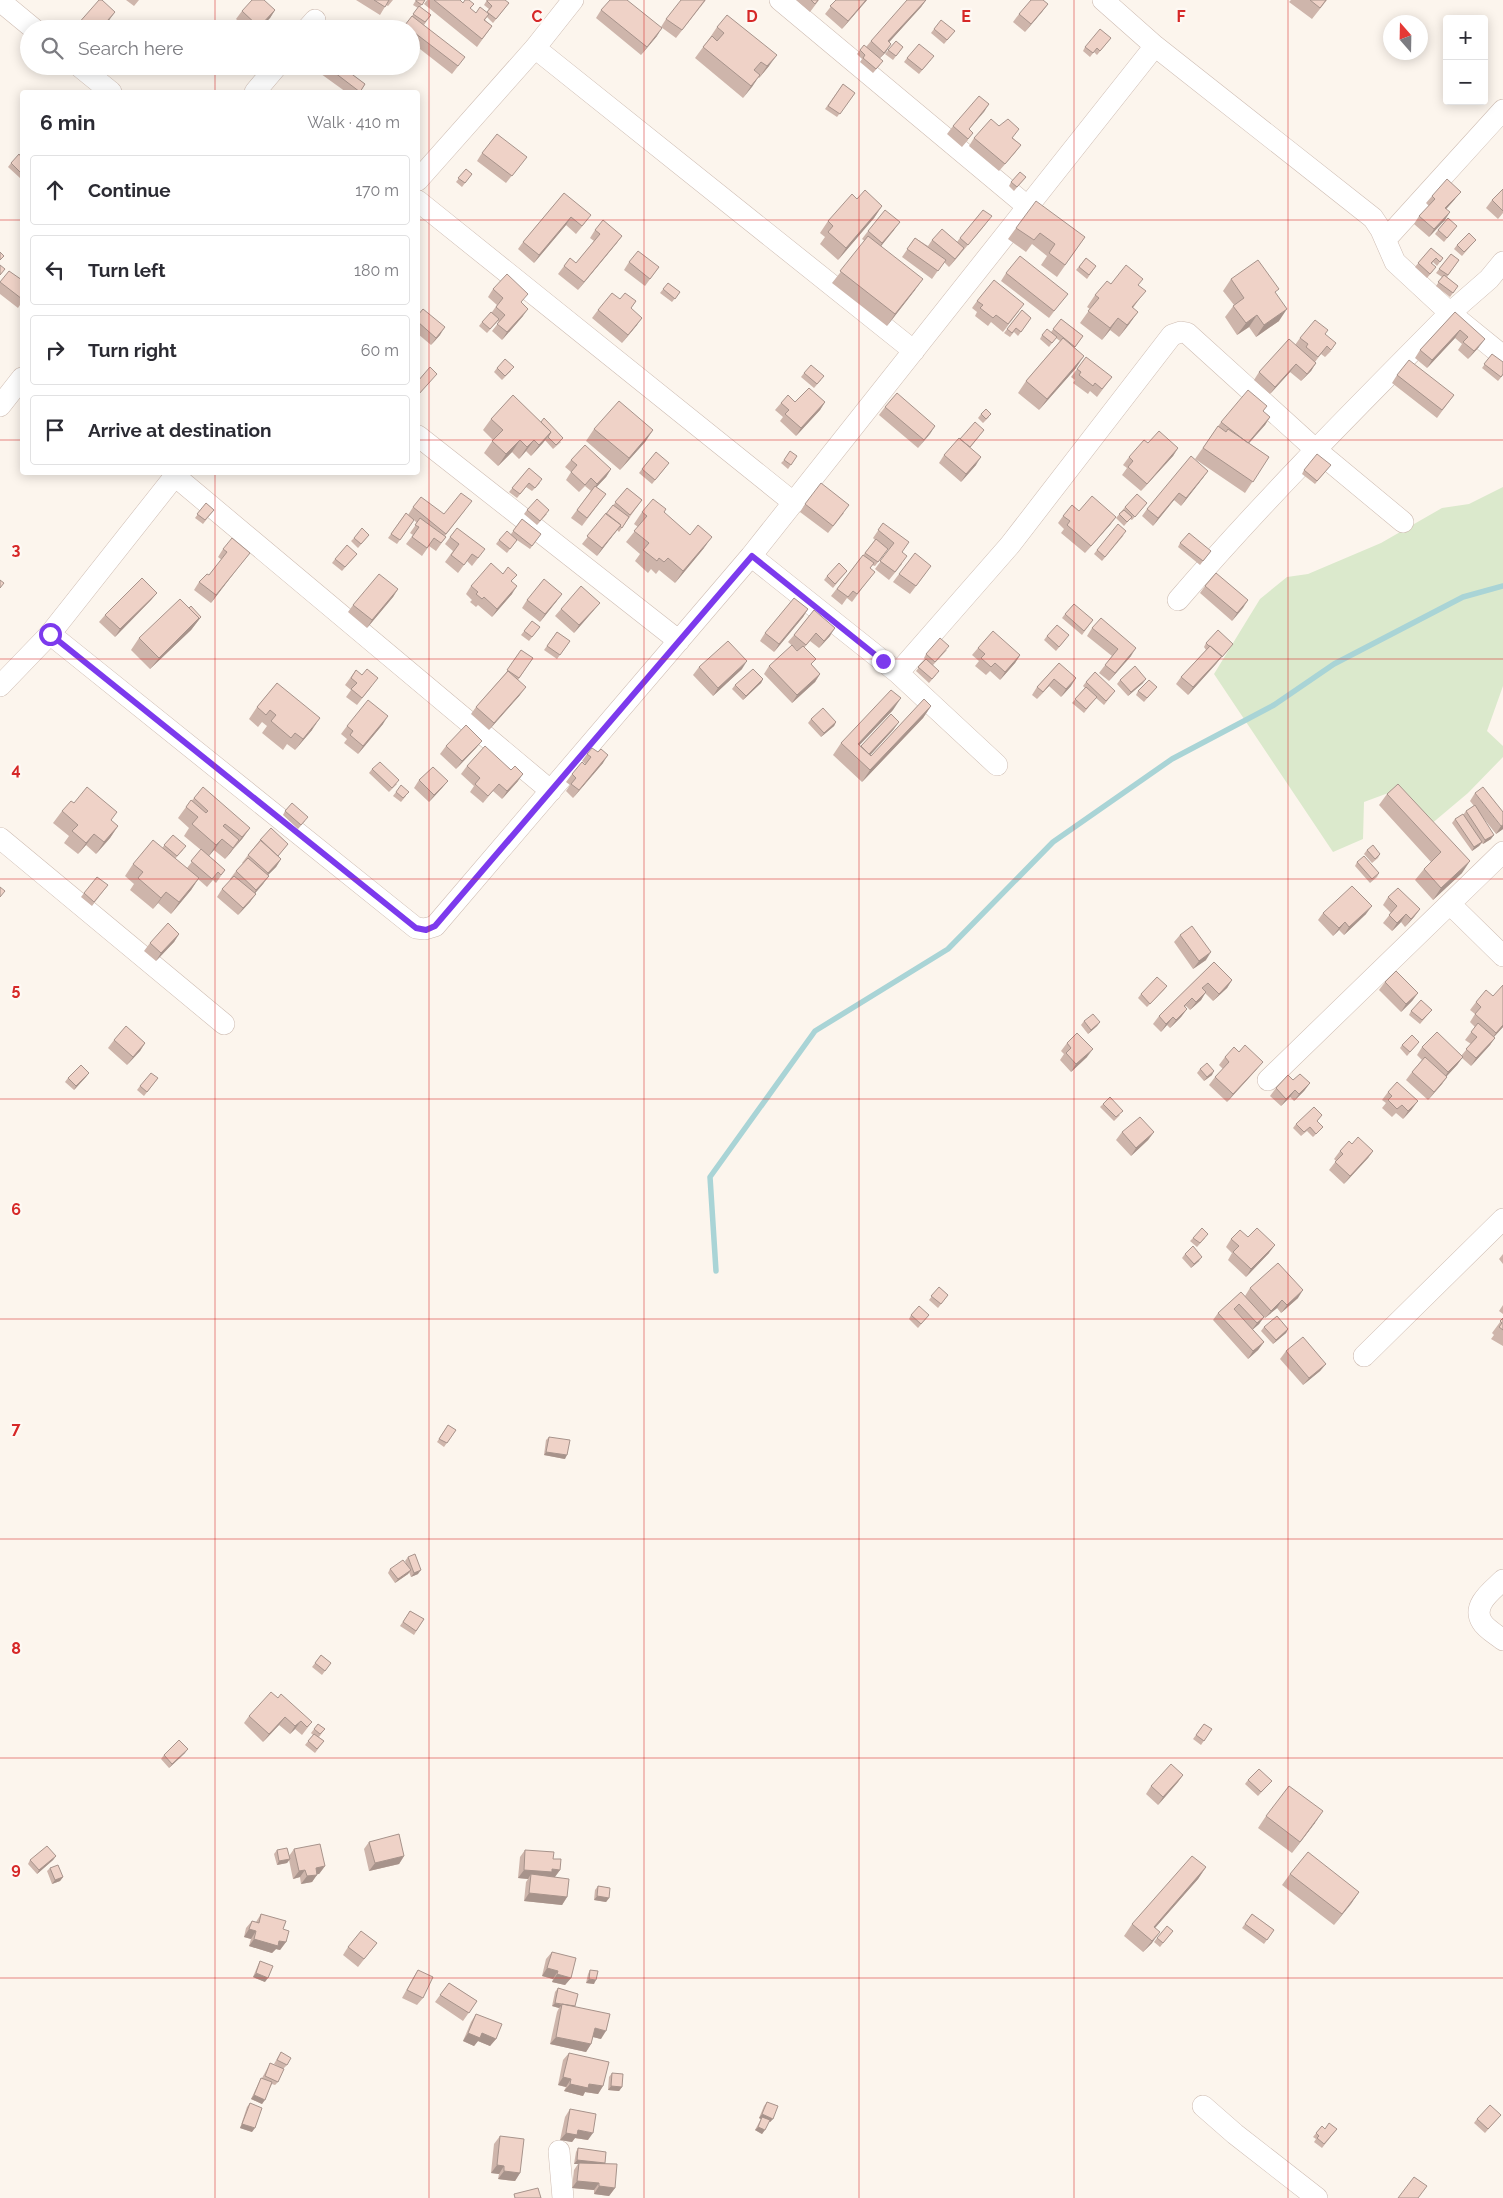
<!DOCTYPE html>
<html lang="en">
<head>
<meta charset="utf-8">
<style>
  body { margin:0; font-family:Raleway,sans-serif; background:#f7f7f7; color:#2b2b33 }
  .controls { position:absolute; right:15px; top:15px; display:grid; overflow:hidden; border-radius:5px; box-shadow:0 2px 12px #0003 }
  .controls button { width:45px; height:45px; display:grid; place-items:center; padding:0; border:0; border-bottom:1px solid #e1e1e2; background:#fff; color:#2b2b33; font:25px sans-serif }
  .compass { position:absolute; left:1383px; top:15px; width:45px; height:45px; border-radius:50%; background:#fff; box-shadow:0 2px 12px #0003; rotate:340deg }
  .stop { position:absolute; width:15px; height:15px; margin:-11px; border:4px solid #7c3aed; border-radius:50%; background:#fff }
  .stop.end { background:#7c3aed; border-color:#fff; box-shadow:0 1px 5px #0008 }
  .list { margin:0; padding:0; list-style:none }
  h2 { display:flex; justify-content:space-between; align-items:center; height:65px; margin:0; padding:0 20px; font-size:21px }
  h2 small { font-size:16px; font-weight:400; color:#7c7c81 }
  .list li { display:grid; grid-template-columns:32px 1fr auto; gap:15px; align-items:center; box-sizing:border-box; height:70px; margin:0 10px 10px; padding:0 10px; border:1px solid #e1e1e2; border-radius:5px }
  .list b { display:block; font-size:19px; white-space:nowrap }
  .list em { font-size:16px; font-style:normal; color:#7c7c81 }
  .icon { flex:none; width:28px; height:28px; fill:none; stroke:currentColor; stroke-width:2; stroke-linecap:round; stroke-linejoin:round }
  .map { position:relative; flex:none; width:1503px; height:2198px; overflow:hidden }
  .search { position:absolute; background:#fff; box-shadow:0 2px 12px #0003; left:20px; top:20px; width:400px; height:55px; display:flex; align-items:center; gap:12px; box-sizing:border-box; padding:0 18px; border-radius:28px; color:#7c7c81; font-size:19px }
  .panel { position:absolute; background:#fff; box-shadow:0 2px 12px #0003; left:20px; top:90px; width:400px; height:385px; border-radius:5px }
  .map>svg:first-child { display:block }
  .green { fill:#dbe9cc }
  .lines { fill:none; stroke-linecap:round; stroke-linejoin:round }
  .stream { stroke:#a9d4d6; stroke-width:5.5 }
  .street-casing { stroke:#cebcb2; stroke-width:22 }
  .street { stroke:#fff; stroke-width:21 }
  .wall { fill:#ceb5ab }
  .shaded-wall { fill:#a7938b }
  .building { fill:#efd2c7; stroke:#a7938b }
  .route { stroke:#7c3aed; stroke-width:6 }
  .grid { fill:none; stroke:#d62828; stroke-width:1; stroke-opacity:0.55 }
  .grid-label { font-size:16px; text-anchor:middle; font-weight:bold; fill:#d62828; stroke:#fef9f4; stroke-width:4.5; stroke-linejoin:round; paint-order:stroke }
</style>
</head>
<body>
<div class="map">
<svg width="1503" height="2198" viewBox="0 0 1503 2198">
  <rect width="100%" height="100%" fill="#fcf5ed"/>
  <path class="green" d="M 1503,487 L 1503,686 L 1487,731 L 1503,746 L 1503,757 L 1468,793 L 1430,825 L 1391,792 L 1364,802 L 1363,839 L 1333,852 L 1214,674 L 1260,599 L 1287,577 L 1308,574 L 1381,543 L 1442,508 L 1469,504 Z"/>
  <g class="lines">
    <path class="stream" d="M 716,1271 L 710,1177 L 815,1031 L 948,949 L 1053,842 L 1172,759 L 1274,705 L 1334,664 L 1463,597 L 1503,586"/>
    <defs>
      <path id="street" d="M 780,0 L 1028,207
        M 1103,0 L 1155,46 L 1373,218 L 1381,230 L 1395,262 L 1450,313 C 1357,407 1264,500 1178,600
        M 0,1 L 34,29
        M 307,29 L 315,20
        M 535,48 L 914,351
        M 79,66 L 111,92
        M 255,92 L 277,66
        M 418,180 L 535,48 L 573,0
        M 418,201 L 794,503
        M 1386,239 L 1503,110
        M 1503,262 L 1489,279 L 1450,313 L 1503,356
        M 0,406 L 22,378
        M 418,436 L 679,641
        M 175,476 L 551,791
        M 751,556 L 898,673 L 997,765
        M 50,634 L 416,928 L 425,929 L 435,926 L 751,556 L 1155,46
        M 898,673 L 1010,545 L 1172,335 L 1181,332 L 1187,333 L 1315,449 L 1403,522
        M 0,686 L 50,634 L 178,472
        M 0,838 L 224,1024
        M 1450,904 L 1503,956
        M 1268,1080 L 1503,852
        M 1364,1356 L 1503,1219
        M 1503,1580 C 1493,1590 1471,1605 1482,1622 C 1486,1629 1497,1635 1503,1640
        M 1203,2106 L 1235,2134 L 1317,2198
        M 559,2151 L 563,2198"/>
    </defs>
    <use href="#street" class="street-casing"/>
    <use href="#street" class="street"/>
  </g>
  <path class="wall" d="M 126,0 L 139,0 L 134,6 Z
    M 356,0 L 393,0 L 388,6 L 386,5 L 380,15 Z
    M 416,0 L 425,0 L 420,7 L 431,15 L 424,25 L 459,65 L 452,74 L 411,42 L 411,29 L 402,29 L 418,8 L 413,5 Z
    M 427,0 L 460,0 L 463,3 L 474,4 L 470,9 L 476,13 L 487,12 L 489,9 L 484,5 L 487,0 L 509,3 L 493,23 L 487,17 L 485,20 L 492,26 L 477,47 L 424,4 Z
    M 706,0 L 676,38 L 661,27 L 666,19 Z
    M 796,0 L 819,0 L 810,12 Z
    M 836,0 L 867,0 L 842,29 L 825,14 Z
    M 926,0 L 921,7 L 889,42 L 886,52 L 880,58 L 880,65 L 873,73 L 860,62 L 862,59 L 857,54 L 860,50 L 866,47 L 871,41 Z
    M 1291,0 L 1327,0 L 1312,19 L 1289,2 Z
    M 1048,4 L 1025,32 L 1013,22 L 1019,14 Z
    M 275,10 L 270,18 L 259,29 L 247,29 L 236,19 L 242,11 Z
    M 601,10 L 657,36 L 641,55 L 596,18 Z
    M 110,19 L 101,29 L 74,29 L 77,25 Z
    M 717,27 L 769,66 L 759,78 L 758,77 L 743,98 L 695,58 L 709,39 Z
    M 934,29 L 955,31 L 944,44 L 931,33 Z
    M 1111,38 L 1097,55 L 1094,52 L 1090,57 L 1083,51 L 1085,47 Z
    M 896,41 L 903,47 L 893,60 L 885,54 Z
    M 907,58 L 931,60 L 919,74 L 904,62 Z
    M 310,66 L 341,66 L 365,84 L 360,92 L 346,92 Z
    M 843,84 L 855,93 L 837,117 L 825,109 Z
    M 989,104 L 969,129 L 968,140 L 962,147 L 947,134 L 953,126 Z
    M 974,138 L 1013,138 L 1021,145 L 1015,153 L 999,171 L 969,146 Z
    M 482,153 L 521,164 L 506,183 L 477,161 Z
    M 22,158 L 22,175 L 20,178 L 8,167 L 11,163 Z
    M 466,169 L 472,174 L 462,187 L 456,182 Z
    M 1026,177 L 1014,191 L 1009,186 L 1011,182 Z
    M 1503,189 L 1503,213 L 1498,219 L 1486,208 L 1492,200 Z
    M 564,193 L 585,223 L 576,234 L 566,225 L 534,263 L 518,249 L 523,242 Z
    M 1432,196 L 1455,199 L 1446,209 L 1445,220 L 1429,237 L 1414,224 L 1419,216 L 1429,206 L 1426,203 Z
    M 857,199 L 882,206 L 874,218 L 838,260 L 820,244 L 825,237 L 820,233 L 828,221 Z
    M 986,224 L 949,267 L 944,262 L 932,279 L 902,257 L 915,238 L 928,246 L 932,240 L 957,242 L 960,238 Z
    M 1457,226 L 1444,242 L 1435,234 L 1438,230 Z
    M 1016,228 L 1085,237 L 1057,277 L 1041,265 L 1047,256 L 1032,244 L 1026,252 L 1008,239 Z
    M 595,230 L 622,236 L 616,244 L 578,290 L 558,274 L 570,258 L 576,263 L 594,241 L 590,238 Z
    M 894,230 L 881,246 L 915,290 L 887,326 L 832,283 L 865,241 L 862,239 L 868,231 Z
    M 1476,240 L 1462,256 L 1454,249 L 1457,245 Z
    M 1431,248 L 1443,258 L 1437,266 L 1433,262 L 1432,264 L 1433,271 L 1427,278 L 1415,267 Z
    M 1451,254 L 1459,260 L 1447,277 L 1458,286 L 1450,297 L 1436,286 L 1442,277 L 1436,273 Z
    M 1086,258 L 1096,266 L 1087,279 L 1076,270 Z
    M 629,262 L 659,267 L 645,286 L 624,270 Z
    M 1006,273 L 1062,301 L 1049,318 L 1001,281 Z
    M 1231,279 L 1276,294 L 1279,321 L 1256,337 L 1249,327 L 1237,335 L 1225,317 L 1234,305 L 1223,291 Z
    M 22,280 L 22,302 L 18,308 L 0,294 L 0,283 Z
    M 668,283 L 680,292 L 672,302 L 660,293 Z
    M 1111,284 L 1139,285 L 1137,302 L 1133,308 L 1130,323 L 1119,337 L 1110,330 L 1102,340 L 1080,323 L 1090,309 L 1087,307 L 1095,295 Z
    M 493,289 L 522,303 L 523,316 L 502,340 L 492,331 L 499,322 L 498,321 L 487,333 L 479,326 L 482,322 L 492,312 L 497,305 L 488,297 Z
    M 620,299 L 636,301 L 631,308 L 637,325 L 622,343 L 592,318 L 598,310 Z
    M 977,301 L 1019,311 L 1003,332 L 991,322 L 988,326 L 975,316 L 977,312 L 972,308 Z
    M 1022,310 L 1031,318 L 1018,336 L 1014,332 L 1010,337 L 1004,333 Z
    M 1455,312 L 1479,347 L 1468,359 L 1458,350 L 1462,344 L 1455,338 L 1427,368 L 1415,358 L 1420,350 Z
    M 418,315 L 440,335 L 431,345 L 418,334 Z
    M 1061,319 L 1083,336 L 1074,348 L 1076,368 L 1039,410 L 1018,393 L 1026,381 L 1060,341 L 1056,338 L 1049,347 L 1040,339 L 1042,335 L 1051,332 Z
    M 1325,334 L 1331,351 L 1325,357 L 1321,354 L 1315,362 L 1316,363 L 1311,371 L 1301,381 L 1290,372 L 1270,394 L 1254,380 L 1259,372 L 1295,345 L 1300,338 Z
    M 1492,354 L 1503,375 L 1498,381 L 1482,368 Z
    M 497,368 L 511,371 L 502,380 L 494,372 Z
    M 1077,369 L 1112,377 L 1097,397 L 1090,391 L 1088,394 L 1073,383 L 1075,380 L 1071,377 Z
    M 804,373 L 821,380 L 814,388 L 801,377 Z
    M 1397,375 L 1454,395 L 1437,418 L 1392,383 Z
    M 513,395 L 561,442 L 553,449 L 545,440 L 531,456 L 526,451 L 519,459 L 512,452 L 498,466 L 484,453 L 493,440 L 483,430 L 491,419 Z
    M 795,402 L 825,402 L 820,410 L 796,436 L 780,421 L 783,417 L 775,410 L 781,403 Z
    M 1267,406 L 1263,411 L 1270,417 L 1265,425 L 1249,443 L 1269,457 L 1245,493 L 1195,459 L 1221,422 Z
    M 885,407 L 935,426 L 918,448 L 879,415 Z
    M 981,414 L 989,417 L 983,423 L 978,418 Z
    M 594,429 L 653,430 L 645,442 L 620,470 L 586,441 Z
    M 984,430 L 970,448 L 976,465 L 961,482 L 939,463 L 944,455 L 960,439 Z
    M 1148,443 L 1178,448 L 1173,456 L 1141,491 L 1122,475 L 1127,468 L 1123,465 L 1129,457 Z
    M 797,456 L 788,469 L 781,463 L 784,460 Z
    M 571,460 L 611,469 L 606,477 L 596,487 L 606,494 L 582,526 L 571,518 L 591,491 L 585,486 L 579,492 L 566,480 L 571,472 L 565,467 Z
    M 1331,465 L 1315,484 L 1302,474 L 1304,470 Z
    M 666,467 L 652,484 L 639,473 L 642,469 Z
    M 529,468 L 540,483 L 532,491 L 526,487 L 517,498 L 509,492 Z
    M 1208,471 L 1181,506 L 1174,500 L 1153,526 L 1142,516 L 1147,509 Z
    M 627,488 L 642,500 L 619,532 L 617,530 L 597,556 L 582,544 Z
    M 206,503 L 214,510 L 203,524 L 195,518 Z
    M 1147,503 L 1132,520 L 1130,519 L 1124,526 L 1116,518 L 1125,507 Z
    M 805,504 L 844,513 L 828,533 L 800,512 Z
    M 413,507 L 444,514 L 466,509 L 445,536 L 446,537 L 436,551 L 429,546 L 422,556 L 406,544 L 413,535 L 410,533 L 417,523 L 414,520 L 397,544 L 388,538 L 406,513 L 408,515 Z
    M 527,510 L 547,514 L 537,525 L 524,514 Z
    M 1079,511 L 1116,517 L 1110,525 L 1085,553 L 1061,533 L 1064,529 L 1058,523 L 1063,516 Z
    M 642,512 L 664,513 L 704,548 L 675,583 L 659,570 L 656,574 L 651,569 L 648,573 L 635,561 L 640,554 L 626,542 L 638,527 L 634,524 Z
    M 522,519 L 541,534 L 530,549 L 517,540 L 507,553 L 496,544 L 499,540 L 511,534 Z
    M 883,523 L 902,552 L 902,564 L 889,580 L 875,569 L 889,550 L 888,549 L 875,566 L 872,565 L 870,568 L 869,579 L 852,602 L 847,598 L 842,605 L 831,596 L 875,540 L 873,538 Z
    M 369,535 L 358,548 L 351,541 L 354,538 Z
    M 1124,535 L 1102,561 L 1094,554 L 1097,550 Z
    M 450,537 L 479,557 L 472,566 L 467,561 L 458,573 L 445,562 L 453,551 L 445,544 Z
    M 1180,543 L 1211,551 L 1200,565 L 1178,547 Z
    M 223,549 L 244,560 L 211,603 L 194,590 L 199,582 L 209,575 L 222,560 L 218,557 Z
    M 357,554 L 342,571 L 332,563 L 335,559 Z
    M 847,571 L 833,588 L 824,580 L 827,576 Z
    M 926,573 L 910,594 L 893,582 L 899,574 Z
    M 512,581 L 512,594 L 492,617 L 478,605 L 476,607 L 470,602 L 472,600 L 466,594 L 471,586 Z
    M 1205,586 L 1248,600 L 1232,621 L 1200,593 Z
    M 398,589 L 393,597 L 367,628 L 348,612 L 353,605 Z
    M 157,593 L 151,600 L 115,637 L 99,622 L 105,615 Z
    M 562,594 L 540,622 L 522,608 L 527,600 Z
    M 189,608 L 201,617 L 191,630 L 150,669 L 131,650 L 139,638 Z
    M 561,609 L 594,610 L 574,633 L 555,616 Z
    M 808,609 L 803,617 L 774,652 L 760,641 L 765,633 Z
    M 814,610 L 830,636 L 819,648 L 810,641 L 804,648 L 812,665 L 820,674 L 815,682 L 792,703 L 764,674 L 769,666 L 798,651 L 788,642 L 794,635 Z
    M 1065,614 L 1093,620 L 1082,635 L 1062,618 Z
    M 532,621 L 540,627 L 529,641 L 521,635 Z
    M 1092,628 L 1131,656 L 1109,681 L 1099,673 L 1112,656 L 1087,636 Z
    M 557,632 L 570,641 L 557,659 L 544,650 Z
    M 1047,636 L 1066,639 L 1056,651 L 1044,640 Z
    M 1206,643 L 1230,648 L 1188,695 L 1176,684 L 1181,677 L 1206,650 L 1204,647 Z
    M 978,648 L 1020,655 L 1015,663 L 1000,680 L 990,671 L 986,675 L 975,666 L 979,661 L 972,655 Z
    M 521,650 L 533,658 L 518,680 L 520,695 L 489,730 L 471,714 L 476,707 L 505,674 Z
    M 947,650 L 933,665 L 936,675 L 929,683 L 916,671 L 925,659 L 924,658 L 926,654 Z
    M 1059,663 L 1071,686 L 1061,697 L 1049,686 L 1037,699 L 1032,695 L 1037,687 Z
    M 699,667 L 742,669 L 713,696 L 693,675 Z
    M 356,670 L 372,686 L 357,705 L 346,697 L 351,690 L 345,685 Z
    M 763,679 L 761,683 L 743,700 L 732,689 L 735,685 Z
    M 1120,680 L 1143,683 L 1128,696 L 1117,684 Z
    M 1086,682 L 1115,691 L 1104,705 L 1096,698 L 1084,713 L 1072,703 L 1085,688 L 1083,686 Z
    M 277,683 L 312,730 L 295,750 L 287,744 L 283,750 L 262,733 L 267,726 L 262,722 L 258,727 L 249,719 L 257,707 Z
    M 1157,687 L 1144,702 L 1136,695 L 1138,691 Z
    M 931,706 L 923,718 L 862,782 L 833,755 L 841,743 L 893,710 L 859,745 L 860,746 L 894,729 L 870,755 L 871,756 Z
    M 811,719 L 836,722 L 834,726 L 821,737 L 808,723 Z
    M 383,724 L 358,754 L 344,743 L 347,739 L 341,734 L 347,726 Z
    M 482,741 L 476,748 L 456,769 L 440,754 L 446,746 Z
    M 587,754 L 603,763 L 573,798 L 566,791 L 570,785 L 566,782 L 572,774 L 585,764 L 582,761 Z
    M 467,766 L 518,781 L 502,799 L 493,791 L 483,803 L 470,792 L 474,786 L 461,774 Z
    M 372,769 L 397,784 L 389,792 L 369,773 Z
    M 419,780 L 448,781 L 442,788 L 429,802 L 414,788 Z
    M 396,792 L 406,796 L 401,802 L 393,796 Z
    M 1475,793 L 1503,829 L 1496,834 L 1481,815 L 1491,839 L 1483,844 L 1482,843 L 1479,846 L 1472,851 L 1452,823 L 1455,819 L 1463,815 L 1466,811 L 1474,806 L 1470,801 Z
    M 1387,794 L 1462,873 L 1433,900 L 1415,880 L 1424,869 L 1431,862 L 1379,805 Z
    M 194,798 L 250,828 L 242,839 L 225,859 L 214,850 L 209,856 L 225,870 L 216,883 L 213,880 L 207,887 L 198,879 L 191,890 L 171,914 L 158,903 L 153,909 L 130,890 L 134,884 L 125,876 L 133,864 L 162,848 L 173,835 L 183,850 L 175,859 L 187,868 L 201,850 L 184,836 L 189,828 L 178,818 L 186,807 Z
    M 74,803 L 111,821 L 118,826 L 110,838 L 96,854 L 86,845 L 78,854 L 64,843 L 69,836 L 53,823 L 62,811 Z
    M 285,811 L 305,821 L 298,829 L 283,815 Z
    M 260,840 L 288,844 L 278,856 L 281,859 L 276,867 L 268,875 L 263,884 L 255,893 L 250,902 L 238,915 L 217,897 L 222,889 L 231,880 L 230,879 L 236,871 L 243,863 L 242,863 L 248,855 Z
    M 1367,850 L 1380,854 L 1378,858 L 1372,863 L 1364,854 Z
    M 1357,862 L 1379,873 L 1377,877 L 1370,883 L 1355,866 Z
    M 108,885 L 92,906 L 81,897 L 84,893 Z
    M 1388,897 L 1420,909 L 1414,917 L 1405,927 L 1401,922 L 1392,931 L 1383,923 L 1391,913 L 1383,905 Z
    M 1323,913 L 1366,914 L 1344,935 L 1339,930 L 1333,936 L 1318,920 Z
    M 179,934 L 174,942 L 156,961 L 144,951 L 150,943 Z
    M 1180,935 L 1206,960 L 1193,969 L 1174,942 Z
    M 1214,962 L 1232,980 L 1227,988 L 1213,1001 L 1205,993 L 1201,1000 L 1190,1010 L 1186,1006 L 1185,1007 L 1187,1009 L 1181,1017 L 1170,1028 L 1167,1025 L 1161,1032 L 1153,1024 L 1159,1016 Z
    M 1385,982 L 1418,993 L 1412,1001 L 1401,1012 L 1379,990 Z
    M 1167,986 L 1164,990 L 1147,1007 L 1138,998 L 1141,994 Z
    M 1476,1002 L 1503,1027 L 1494,1037 L 1490,1045 L 1471,1066 L 1462,1058 L 1457,1065 L 1447,1076 L 1442,1084 L 1428,1100 L 1406,1080 L 1412,1072 L 1422,1060 L 1417,1055 L 1422,1047 L 1461,1056 L 1471,1044 L 1465,1040 L 1475,1027 L 1470,1022 L 1475,1014 L 1470,1010 Z
    M 1432,1010 L 1420,1024 L 1409,1015 L 1411,1011 Z
    M 1084,1021 L 1100,1022 L 1097,1026 L 1088,1034 L 1081,1025 Z
    M 114,1040 L 145,1043 L 140,1051 L 127,1065 L 108,1048 Z
    M 1419,1042 L 1407,1056 L 1400,1048 L 1402,1045 Z
    M 1067,1043 L 1087,1057 L 1071,1072 L 1060,1060 L 1064,1054 L 1061,1051 Z
    M 1225,1057 L 1257,1069 L 1227,1102 L 1209,1085 L 1215,1077 L 1223,1069 L 1219,1065 Z
    M 1200,1069 L 1212,1075 L 1204,1081 L 1197,1073 Z
    M 89,1073 L 74,1090 L 65,1082 L 68,1078 Z
    M 158,1078 L 144,1096 L 137,1090 L 140,1086 Z
    M 1293,1080 L 1310,1083 L 1304,1091 L 1294,1101 L 1290,1097 L 1281,1106 L 1270,1096 L 1276,1088 Z
    M 1388,1092 L 1412,1109 L 1403,1119 L 1396,1113 L 1392,1117 L 1382,1108 L 1386,1103 L 1382,1100 Z
    M 1103,1104 L 1120,1115 L 1114,1121 L 1100,1107 Z
    M 1322,1115 L 1317,1121 L 1323,1127 L 1313,1137 L 1307,1131 L 1301,1136 L 1293,1128 L 1296,1124 Z
    M 1122,1132 L 1154,1132 L 1148,1140 L 1131,1156 L 1116,1140 Z
    M 1340,1151 L 1373,1151 L 1368,1158 L 1344,1184 L 1329,1170 L 1336,1161 L 1334,1159 Z
    M 1248,1237 L 1269,1253 L 1246,1277 L 1228,1260 L 1232,1253 L 1226,1247 L 1231,1239 Z
    M 1193,1238 L 1205,1238 L 1197,1247 L 1190,1241 Z
    M 1185,1254 L 1199,1261 L 1191,1268 L 1182,1258 Z
    M 1503,1254 L 1503,1264 L 1499,1259 Z
    M 939,1287 L 948,1295 L 938,1308 L 929,1300 Z
    M 1250,1288 L 1298,1298 L 1281,1313 L 1277,1308 L 1265,1318 L 1264,1317 L 1259,1324 L 1252,1330 L 1264,1342 L 1258,1350 L 1248,1359 L 1213,1320 L 1218,1313 L 1245,1296 Z
    M 1503,1305 L 1503,1314 L 1499,1311 Z
    M 911,1315 L 929,1315 L 918,1328 L 909,1319 Z
    M 1503,1318 L 1503,1346 L 1491,1339 L 1494,1335 L 1492,1333 Z
    M 1264,1327 L 1288,1329 L 1286,1333 L 1273,1344 L 1261,1331 Z
    M 1286,1351 L 1326,1364 L 1320,1371 L 1303,1385 L 1280,1359 Z
    M 448,1425 L 456,1430 L 444,1447 L 437,1442 Z
    M 549,1437 L 565,1459 L 544,1455 L 546,1440 Z
    M 408,1557 L 418,1574 L 411,1577 L 409,1572 L 408,1574 L 395,1583 L 388,1573 L 390,1569 L 406,1563 L 405,1561 Z
    M 410,1611 L 424,1619 L 414,1635 L 400,1626 Z
    M 321,1655 L 331,1663 L 322,1675 L 312,1667 Z
    M 278,1698 L 312,1722 L 302,1735 L 295,1729 L 290,1734 L 279,1725 L 263,1742 L 244,1723 L 249,1716 Z
    M 318,1724 L 325,1729 L 319,1737 L 324,1741 L 315,1753 L 305,1745 L 313,1735 L 311,1733 Z
    M 1204,1724 L 1212,1729 L 1201,1745 L 1193,1739 Z
    M 185,1753 L 169,1768 L 161,1759 L 164,1755 Z
    M 1183,1775 L 1178,1782 L 1158,1805 L 1146,1794 L 1151,1786 Z
    M 1248,1780 L 1272,1781 L 1258,1796 L 1245,1784 Z
    M 1266,1816 L 1315,1823 L 1292,1853 L 1258,1828 Z
    M 369,1842 L 404,1856 L 399,1864 L 369,1871 L 364,1849 Z
    M 294,1849 L 325,1866 L 319,1874 L 317,1874 L 312,1882 L 301,1884 L 300,1877 L 293,1879 L 289,1860 L 287,1863 L 277,1865 L 274,1854 L 277,1850 L 289,1856 Z
    M 525,1850 L 553,1859 L 560,1870 L 555,1877 L 567,1897 L 562,1905 L 524,1901 L 526,1882 L 528,1879 L 518,1878 L 520,1857 Z
    M 56,1856 L 53,1860 L 37,1874 L 28,1864 L 30,1860 Z
    M 1206,1867 L 1198,1879 L 1155,1928 L 1152,1943 L 1143,1952 L 1124,1936 L 1132,1924 Z
    M 50,1868 L 63,1877 L 60,1881 L 52,1884 L 47,1871 Z
    M 1290,1874 L 1359,1892 L 1334,1925 L 1282,1885 Z
    M 598,1886 L 609,1898 L 606,1902 L 594,1900 L 595,1890 Z
    M 261,1914 L 283,1929 L 286,1942 L 280,1950 L 276,1949 L 272,1953 L 249,1946 L 251,1939 L 244,1937 L 246,1928 L 252,1921 L 256,1922 Z
    M 1252,1914 L 1274,1930 L 1264,1944 L 1242,1928 Z
    M 1173,1931 L 1160,1947 L 1154,1942 L 1157,1938 Z
    M 377,1943 L 358,1967 L 343,1955 L 348,1947 Z
    M 552,1952 L 571,1978 L 565,1985 L 552,1982 L 553,1979 L 542,1976 L 546,1959 Z
    M 260,1961 L 265,1982 L 253,1977 L 258,1965 Z
    M 418,1970 L 423,1998 L 417,2005 L 402,1998 L 413,1978 Z
    M 590,1970 L 594,1984 L 586,1983 L 588,1974 Z
    M 449,1983 L 477,2001 L 463,2021 L 435,2002 Z
    M 558,1988 L 575,2006 L 601,2039 L 593,2037 L 591,2044 L 586,2052 L 550,2044 L 557,2012 L 559,2008 L 552,2006 L 555,1992 Z
    M 476,2014 L 496,2039 L 490,2046 L 478,2041 L 474,2046 L 463,2041 L 471,2022 Z
    M 281,2052 L 287,2065 L 283,2069 L 278,2082 L 275,2085 L 272,2084 L 262,2104 L 251,2099 L 259,2082 L 261,2078 L 262,2078 L 268,2067 L 270,2063 L 280,2067 L 274,2064 Z
    M 569,2053 L 603,2086 L 598,2094 L 585,2092 L 583,2096 L 564,2091 L 566,2087 L 558,2085 L 563,2060 Z
    M 612,2073 L 622,2087 L 619,2091 L 608,2090 L 609,2077 Z
    M 767,2102 L 773,2119 L 770,2122 L 769,2122 L 762,2134 L 755,2130 L 761,2119 L 759,2118 L 764,2106 Z
    M 250,2103 L 252,2132 L 240,2128 L 247,2107 Z
    M 570,2109 L 588,2140 L 575,2138 L 572,2142 L 560,2140 L 565,2117 Z
    M 1501,2115 L 1485,2133 L 1474,2123 L 1477,2119 Z
    M 1322,2126 L 1325,2129 L 1337,2129 L 1322,2148 L 1314,2142 L 1316,2139 L 1313,2137 Z
    M 500,2136 L 520,2173 L 515,2181 L 498,2179 L 499,2174 L 491,2173 L 494,2144 Z
    M 578,2148 L 605,2163 L 615,2188 L 609,2196 L 594,2194 L 594,2190 L 572,2188 L 574,2170 L 578,2164 L 574,2164 L 576,2152 Z"/>
  <path class="shaded-wall" d="M 866,0 L 867,0 L 842,29 L 848,21 Z
    M 926,0 L 921,7 L 883,49 L 888,41 Z
    M 1048,4 L 1042,12 L 1025,32 L 1031,24 Z
    M 275,10 L 270,18 L 259,29 L 258,29 Z
    M 115,12 L 110,19 L 101,29 L 100,29 Z
    M 662,28 L 657,36 L 641,55 L 647,47 Z
    M 891,44 L 886,52 L 878,60 L 884,53 Z
    M 777,55 L 769,66 L 759,78 L 767,66 Z
    M 760,75 L 752,87 L 743,98 L 751,86 Z
    M 989,104 L 984,112 L 963,136 L 969,129 Z
    M 1461,192 L 1455,199 L 1440,216 L 1445,208 Z
    M 882,206 L 874,218 L 838,260 L 846,248 Z
    M 1450,212 L 1445,220 L 1429,237 L 1434,229 Z
    M 571,217 L 566,225 L 534,263 L 539,255 Z
    M 900,222 L 894,230 L 877,251 L 882,243 Z
    M 622,236 L 616,244 L 578,290 L 584,282 Z
    M 964,248 L 959,255 L 949,267 L 955,259 Z
    M 923,279 L 915,290 L 887,326 L 895,314 Z
    M 1146,291 L 1137,302 L 1124,318 L 1132,307 Z
    M 528,309 L 523,316 L 502,340 L 507,332 Z
    M 1287,309 L 1279,321 L 1256,337 L 1264,325 Z
    M 1138,312 L 1130,323 L 1119,337 L 1127,325 Z
    M 1257,315 L 1249,327 L 1237,335 L 1246,323 Z
    M 642,318 L 637,325 L 622,343 L 628,335 Z
    M 1118,318 L 1110,330 L 1102,340 L 1110,328 Z
    M 445,327 L 440,335 L 431,345 L 436,338 Z
    M 1460,330 L 1455,338 L 1427,368 L 1432,360 Z
    M 1485,339 L 1479,347 L 1468,359 L 1474,351 Z
    M 1084,356 L 1076,368 L 1039,410 L 1047,399 Z
    M 1316,363 L 1311,371 L 1301,381 L 1307,374 Z
    M 1296,364 L 1290,372 L 1270,394 L 1275,387 Z
    M 825,402 L 820,410 L 796,436 L 801,428 Z
    M 1270,417 L 1265,425 L 1242,451 L 1247,444 Z
    M 935,426 L 930,434 L 918,448 L 924,440 Z
    M 653,430 L 645,442 L 620,470 L 629,458 Z
    M 551,432 L 543,443 L 531,456 L 539,445 Z
    M 520,440 L 512,452 L 498,466 L 506,454 Z
    M 534,440 L 526,451 L 519,459 L 527,447 Z
    M 1178,448 L 1173,456 L 1141,491 L 1147,484 Z
    M 981,457 L 976,465 L 961,482 L 966,474 Z
    M 611,469 L 606,477 L 592,492 L 597,484 Z
    M 1208,471 L 1203,478 L 1181,506 L 1186,498 Z
    M 1179,493 L 1174,500 L 1153,526 L 1158,518 Z
    M 1116,517 L 1110,525 L 1085,553 L 1091,546 Z
    M 621,525 L 615,533 L 597,556 L 602,548 Z
    M 712,537 L 704,548 L 675,583 L 683,571 Z
    M 250,553 L 244,560 L 211,603 L 216,595 Z
    M 517,586 L 512,594 L 492,617 L 497,609 Z
    M 398,589 L 393,597 L 367,628 L 372,620 Z
    M 157,593 L 151,600 L 115,637 L 120,629 Z
    M 562,594 L 556,602 L 540,622 L 545,614 Z
    M 1248,600 L 1243,608 L 1232,621 L 1237,613 Z
    M 600,603 L 594,610 L 574,633 L 579,625 Z
    M 808,609 L 803,617 L 774,652 L 779,644 Z
    M 201,617 L 191,630 L 150,669 L 159,658 L 199,618 Z
    M 835,628 L 830,636 L 819,648 L 824,641 Z
    M 1136,648 L 1131,656 L 1109,681 L 1115,673 Z
    M 1020,655 L 1015,663 L 1000,680 L 1005,672 Z
    M 1222,656 L 1216,664 L 1188,695 L 1193,687 Z
    M 747,661 L 742,669 L 713,696 L 718,688 Z
    M 820,674 L 815,682 L 792,703 L 797,695 Z
    M 1076,678 L 1071,686 L 1061,697 L 1066,689 Z
    M 763,679 L 761,683 L 743,700 L 746,696 Z
    M 1054,679 L 1049,686 L 1037,699 L 1043,692 Z
    M 1146,679 L 1143,683 L 1128,696 L 1131,692 Z
    M 526,687 L 520,695 L 489,730 L 494,723 Z
    M 901,698 L 893,710 L 852,753 L 858,744 Z
    M 931,706 L 923,718 L 862,782 L 870,770 Z
    M 388,716 L 383,724 L 358,754 L 363,746 Z
    M 320,718 L 312,730 L 295,750 L 303,739 Z
    M 836,722 L 834,726 L 821,737 L 824,733 Z
    M 899,722 L 894,729 L 864,762 L 869,754 Z
    M 482,741 L 476,748 L 456,769 L 462,761 Z
    M 608,755 L 603,763 L 573,798 L 579,790 Z
    M 523,774 L 518,781 L 502,799 L 507,791 Z
    M 448,781 L 442,788 L 429,802 L 434,795 Z
    M 1503,825 L 1503,829 L 1496,834 L 1501,826 Z
    M 118,826 L 110,838 L 96,854 L 104,842 Z
    M 250,828 L 242,839 L 233,849 L 242,837 Z
    M 94,834 L 86,845 L 78,854 L 86,843 Z
    M 1494,835 L 1491,839 L 1483,844 L 1485,840 Z
    M 222,839 L 214,850 L 208,857 L 216,845 Z
    M 239,840 L 231,852 L 225,859 L 233,848 Z
    M 1482,842 L 1479,846 L 1472,851 L 1474,847 Z
    M 281,859 L 276,867 L 262,881 L 268,873 Z
    M 1470,861 L 1462,873 L 1433,900 L 1441,888 Z
    M 269,876 L 263,884 L 251,898 L 256,890 Z
    M 199,878 L 191,890 L 171,914 L 179,902 Z
    M 166,892 L 158,903 L 153,909 L 161,898 Z
    M 256,894 L 250,902 L 238,915 L 243,908 Z
    M 1372,906 L 1366,914 L 1344,935 L 1349,927 Z
    M 1420,909 L 1414,917 L 1405,927 L 1411,919 Z
    M 1406,914 L 1401,922 L 1392,931 L 1397,923 Z
    M 1345,922 L 1339,930 L 1333,936 L 1339,928 Z
    M 179,934 L 174,942 L 156,961 L 161,953 Z
    M 1211,952 L 1206,960 L 1193,969 L 1199,961 Z
    M 1232,980 L 1227,988 L 1213,1001 L 1219,994 Z
    M 1206,992 L 1201,1000 L 1190,1010 L 1196,1002 Z
    M 1418,993 L 1412,1001 L 1401,1012 L 1406,1004 Z
    M 1187,1009 L 1181,1017 L 1170,1028 L 1176,1020 Z
    M 1173,1017 L 1167,1025 L 1161,1032 L 1166,1024 Z
    M 1100,1022 L 1097,1026 L 1088,1034 L 1091,1030 Z
    M 1503,1025 L 1503,1027 L 1491,1040 L 1496,1033 Z
    M 1495,1038 L 1490,1045 L 1471,1066 L 1476,1058 Z
    M 145,1043 L 140,1051 L 127,1065 L 133,1057 Z
    M 1093,1049 L 1087,1057 L 1071,1072 L 1076,1064 Z
    M 1463,1057 L 1457,1065 L 1443,1080 L 1448,1072 Z
    M 1263,1062 L 1257,1069 L 1227,1102 L 1233,1094 Z
    M 1214,1071 L 1212,1075 L 1204,1081 L 1207,1077 Z
    M 89,1073 L 86,1077 L 74,1090 L 76,1086 Z
    M 1447,1077 L 1442,1084 L 1428,1100 L 1434,1092 Z
    M 1310,1083 L 1304,1091 L 1294,1101 L 1299,1094 Z
    M 1295,1090 L 1290,1097 L 1281,1106 L 1286,1099 Z
    M 1418,1101 L 1412,1109 L 1403,1119 L 1408,1111 Z
    M 1154,1132 L 1148,1140 L 1131,1156 L 1136,1148 Z
    M 1373,1151 L 1368,1158 L 1344,1184 L 1350,1176 Z
    M 1275,1245 L 1269,1253 L 1246,1277 L 1251,1269 Z
    M 1202,1257 L 1199,1261 L 1191,1268 L 1194,1264 Z
    M 1303,1290 L 1298,1298 L 1281,1313 L 1287,1305 Z
    M 1282,1300 L 1277,1308 L 1265,1318 L 1271,1311 Z
    M 1264,1317 L 1259,1324 L 1251,1331 L 1257,1323 Z
    M 1288,1329 L 1286,1333 L 1273,1344 L 1276,1340 Z
    M 1264,1342 L 1258,1350 L 1248,1359 L 1253,1351 Z
    M 1326,1364 L 1320,1371 L 1303,1385 L 1309,1378 Z
    M 546,1452 L 567,1455 L 565,1459 L 544,1455 Z
    M 411,1570 L 408,1574 L 395,1583 L 398,1579 Z
    M 421,1570 L 418,1574 L 411,1577 L 414,1573 Z
    M 285,1717 L 279,1725 L 263,1742 L 269,1734 Z
    M 301,1721 L 295,1729 L 290,1734 L 295,1726 Z
    M 188,1749 L 185,1753 L 169,1768 L 172,1764 Z
    M 1183,1775 L 1178,1782 L 1158,1805 L 1163,1797 Z
    M 1323,1811 L 1315,1823 L 1292,1853 L 1300,1842 Z
    M 56,1856 L 53,1860 L 37,1874 L 39,1870 Z
    M 404,1856 L 399,1864 L 369,1871 L 375,1863 Z
    M 290,1859 L 287,1863 L 277,1865 L 279,1861 Z
    M 325,1866 L 319,1874 L 310,1875 L 316,1868 Z
    M 1206,1867 L 1198,1879 L 1146,1938 L 1154,1927 Z
    M 552,1869 L 560,1870 L 554,1878 L 531,1874 L 528,1879 L 518,1878 L 524,1870 Z
    M 305,1870 L 300,1877 L 293,1879 L 299,1871 Z
    M 317,1875 L 312,1882 L 301,1884 L 307,1876 Z
    M 63,1877 L 60,1881 L 52,1884 L 55,1880 Z
    M 1359,1892 L 1351,1904 L 1334,1925 L 1342,1914 Z
    M 529,1893 L 567,1897 L 562,1905 L 524,1901 Z
    M 597,1896 L 609,1898 L 606,1902 L 594,1900 Z
    M 249,1929 L 256,1931 L 251,1939 L 244,1937 Z
    M 1160,1932 L 1152,1943 L 1143,1952 L 1152,1941 Z
    M 254,1939 L 279,1941 L 286,1942 L 280,1950 L 276,1949 L 272,1953 L 249,1946 Z
    M 547,1968 L 558,1971 L 553,1979 L 542,1976 Z
    M 256,1973 L 268,1978 L 265,1982 L 253,1977 Z
    M 557,1974 L 571,1978 L 565,1985 L 552,1982 Z
    M 589,1979 L 596,1980 L 594,1984 L 586,1983 Z
    M 555,2003 L 562,2005 L 559,2008 L 552,2006 Z
    M 595,2028 L 606,2031 L 601,2039 L 589,2036 Z
    M 468,2033 L 482,2033 L 496,2039 L 490,2046 L 478,2041 L 474,2046 L 463,2041 Z
    M 556,2037 L 591,2044 L 586,2052 L 550,2044 Z
    M 563,2077 L 571,2079 L 566,2087 L 558,2085 Z
    M 570,2084 L 589,2084 L 603,2086 L 598,2094 L 585,2092 L 583,2096 L 564,2091 Z
    M 611,2086 L 622,2087 L 619,2091 L 608,2090 Z
    M 254,2095 L 265,2100 L 262,2104 L 251,2099 Z
    M 762,2114 L 773,2119 L 770,2122 L 761,2119 L 762,2117 L 761,2119 L 759,2118 Z
    M 242,2124 L 255,2128 L 252,2132 L 240,2128 Z
    M 758,2127 L 765,2130 L 762,2134 L 755,2130 Z
    M 578,2130 L 593,2133 L 588,2140 L 575,2138 L 572,2142 L 560,2140 L 566,2133 Z
    M 577,2160 L 605,2163 L 602,2167 L 579,2163 L 578,2164 L 574,2164 Z
    M 497,2165 L 504,2166 L 499,2174 L 491,2173 Z
    M 504,2171 L 520,2173 L 515,2181 L 498,2179 Z
    M 577,2181 L 599,2183 L 594,2190 L 572,2188 Z
    M 599,2186 L 615,2188 L 609,2196 L 594,2194 Z"/>
  <path class="building" d="M 99,0 L 102,0 L 115,12 L 100,29 L 81,29 L 77,25 Z
    M 252,0 L 264,0 L 275,10 L 259,27 L 242,11 Z
    M 374,0 L 389,0 L 385,7 Z
    M 416,0 L 425,0 L 422,5 L 416,1 Z
    M 434,0 L 460,0 L 463,3 L 465,0 L 469,0 L 474,4 L 470,8 L 476,13 L 480,7 L 489,14 L 484,20 L 492,26 L 482,39 Z
    M 487,0 L 505,0 L 509,3 L 496,19 L 487,12 L 492,6 L 487,1 Z
    M 610,0 L 627,0 L 662,28 L 647,47 L 601,10 Z
    M 681,0 L 705,0 L 682,30 L 666,19 Z
    M 811,0 L 818,0 L 815,4 Z
    M 836,0 L 866,0 L 848,21 L 830,6 Z
    M 907,0 L 926,0 L 888,41 L 891,44 L 884,53 L 871,41 Z
    M 1031,0 L 1043,0 L 1048,4 L 1031,24 L 1019,14 Z
    M 1310,0 L 1326,0 L 1320,8 Z
    M 419,6 L 431,15 L 425,22 L 413,14 Z
    M 727,15 L 777,55 L 767,66 L 761,62 L 754,70 L 760,75 L 751,86 L 703,47 L 712,36 L 717,41 L 724,33 L 717,27 Z
    M 412,16 L 465,57 L 458,66 L 411,30 L 411,29 L 410,29 L 405,25 Z
    M 941,20 L 955,31 L 947,40 L 934,29 Z
    M 1100,29 L 1111,38 L 1100,51 L 1097,48 L 1093,53 L 1085,47 Z
    M 896,41 L 903,47 L 896,56 L 888,50 Z
    M 919,44 L 934,56 L 922,70 L 907,58 Z
    M 864,45 L 883,61 L 876,69 L 863,58 L 865,55 L 860,50 Z
    M 326,66 L 341,66 L 365,84 L 360,92 Z
    M 843,84 L 855,93 L 840,114 L 828,106 Z
    M 979,96 L 989,104 L 969,129 L 973,133 L 968,139 L 953,126 Z
    M 991,119 L 999,126 L 1008,119 L 1019,129 L 1012,138 L 1021,145 L 1005,164 L 974,138 Z
    M 497,134 L 527,157 L 512,176 L 482,153 Z
    M 19,154 L 22,158 L 22,174 L 11,163 Z
    M 466,169 L 472,174 L 465,183 L 458,178 Z
    M 1020,172 L 1026,177 L 1017,187 L 1011,182 Z
    M 1447,179 L 1461,192 L 1445,208 L 1450,212 L 1434,229 L 1419,216 L 1435,199 L 1432,196 Z
    M 1503,189 L 1503,211 L 1492,200 Z
    M 865,190 L 882,206 L 846,248 L 828,232 L 833,226 L 828,221 L 852,194 L 857,199 Z
    M 564,193 L 591,215 L 582,226 L 571,217 L 539,255 L 523,242 Z
    M 1036,201 L 1085,237 L 1065,265 L 1049,253 L 1055,244 L 1040,233 L 1034,240 L 1016,228 Z
    M 885,210 L 900,222 L 882,243 L 868,231 Z
    M 983,210 L 992,216 L 968,245 L 960,238 Z
    M 1448,218 L 1457,226 L 1447,238 L 1438,230 Z
    M 603,220 L 622,236 L 584,282 L 564,266 L 570,258 L 576,263 L 600,234 L 595,230 Z
    M 942,229 L 964,248 L 955,259 L 932,240 Z
    M 1469,233 L 1476,240 L 1464,252 L 1457,245 Z
    M 868,236 L 923,279 L 895,314 L 840,271 Z
    M 915,238 L 946,260 L 938,271 L 907,249 Z
    M 1431,248 L 1443,258 L 1440,262 L 1436,258 L 1431,263 L 1436,267 L 1430,274 L 1418,263 Z
    M 638,251 L 659,267 L 650,279 L 629,262 Z
    M 0,252 L 4,256 L 0,260 Z
    M 1451,254 L 1459,260 L 1448,275 L 1439,269 Z
    M 1020,256 L 1068,294 L 1054,311 L 1006,273 Z
    M 1086,258 L 1096,266 L 1089,275 L 1079,267 Z
    M 1258,260 L 1279,289 L 1275,292 L 1287,309 L 1264,325 L 1257,315 L 1246,323 L 1233,306 L 1244,298 L 1231,279 Z
    M 0,265 L 5,269 L 0,275 Z
    M 1126,265 L 1143,279 L 1138,285 L 1146,291 L 1132,307 L 1138,312 L 1127,325 L 1118,318 L 1110,328 L 1088,311 L 1099,298 L 1095,295 L 1107,281 L 1111,284 Z
    M 9,271 L 22,280 L 22,299 L 0,282 Z
    M 507,274 L 528,294 L 521,302 L 528,309 L 507,332 L 497,324 L 505,315 L 496,307 L 503,298 L 493,289 Z
    M 1444,275 L 1458,286 L 1453,293 L 1438,282 Z
    M 994,280 L 1024,304 L 1008,324 L 996,315 L 993,318 L 980,308 L 983,305 L 977,301 Z
    M 668,283 L 680,292 L 675,299 L 663,289 Z
    M 612,293 L 620,299 L 625,293 L 636,301 L 631,308 L 642,318 L 628,335 L 598,310 Z
    M 423,309 L 445,327 L 436,338 L 418,322 L 418,315 Z
    M 1022,310 L 1031,318 L 1021,332 L 1016,328 L 1012,333 L 1007,329 Z
    M 491,312 L 499,319 L 490,329 L 482,322 Z
    M 1455,312 L 1485,339 L 1474,351 L 1463,342 L 1468,337 L 1460,330 L 1432,360 L 1420,350 Z
    M 1061,319 L 1083,336 L 1075,347 L 1053,329 Z
    M 1315,320 L 1328,330 L 1325,334 L 1336,343 L 1331,350 L 1327,346 L 1318,357 L 1306,347 L 1308,344 L 1300,338 Z
    M 1047,329 L 1057,337 L 1052,343 L 1042,335 Z
    M 1063,338 L 1084,356 L 1047,399 L 1026,381 Z
    M 1289,339 L 1316,363 L 1307,374 L 1296,364 L 1275,387 L 1259,372 Z
    M 1492,354 L 1503,362 L 1503,374 L 1501,377 L 1484,364 Z
    M 1086,357 L 1112,377 L 1102,389 L 1095,383 L 1093,386 L 1079,375 L 1081,372 L 1077,369 Z
    M 505,359 L 514,367 L 505,376 L 497,368 Z
    M 1409,360 L 1454,395 L 1442,410 L 1397,375 Z
    M 811,365 L 824,376 L 817,384 L 804,373 Z
    M 430,367 L 437,374 L 418,395 L 418,381 Z
    M 809,388 L 825,402 L 801,428 L 785,414 L 789,410 L 781,403 L 788,395 L 795,402 Z
    M 1248,390 L 1267,406 L 1263,411 L 1270,417 L 1248,443 L 1221,422 Z
    M 897,393 L 935,426 L 924,440 L 885,407 Z
    M 513,395 L 551,432 L 539,445 L 534,440 L 527,447 L 520,440 L 506,454 L 492,441 L 503,430 L 491,419 Z
    M 619,401 L 653,430 L 629,458 L 594,429 Z
    M 986,409 L 991,414 L 986,419 L 981,414 Z
    M 544,418 L 563,438 L 556,445 L 548,437 L 551,432 L 541,422 Z
    M 975,422 L 984,430 L 970,447 L 960,439 Z
    M 1218,426 L 1226,432 L 1228,429 L 1269,457 L 1253,482 L 1203,448 Z
    M 1159,431 L 1178,448 L 1147,484 L 1128,467 L 1133,461 L 1129,457 L 1144,440 L 1148,443 Z
    M 959,438 L 981,457 L 966,474 L 944,455 Z
    M 585,445 L 611,469 L 597,484 L 591,478 L 585,485 L 571,472 L 577,465 L 571,460 Z
    M 790,451 L 797,456 L 791,465 L 784,460 Z
    M 656,452 L 669,463 L 655,480 L 642,469 Z
    M 1317,454 L 1331,465 L 1317,481 L 1304,470 Z
    M 1191,456 L 1208,471 L 1186,498 L 1179,493 L 1158,518 L 1147,509 Z
    M 529,468 L 542,479 L 535,488 L 529,483 L 520,494 L 512,488 Z
    M 821,483 L 849,505 L 833,526 L 805,504 Z
    M 595,486 L 606,494 L 587,518 L 577,510 Z
    M 627,488 L 642,500 L 630,515 L 615,502 Z
    M 461,493 L 472,501 L 446,534 L 413,507 L 421,497 L 444,514 Z
    M 1137,494 L 1147,503 L 1135,517 L 1125,507 Z
    M 1092,496 L 1116,517 L 1091,546 L 1067,525 L 1070,521 L 1063,516 L 1072,505 L 1079,511 Z
    M 537,499 L 549,510 L 540,521 L 527,510 Z
    M 653,499 L 666,509 L 664,512 L 690,535 L 698,525 L 712,537 L 683,571 L 668,558 L 664,562 L 659,558 L 657,561 L 643,550 L 649,543 L 634,531 L 647,516 L 642,512 Z
    M 206,503 L 214,510 L 205,520 L 197,514 Z
    M 613,505 L 629,517 L 622,528 L 620,526 L 621,525 L 606,514 Z
    M 1124,510 L 1132,517 L 1127,522 L 1119,514 Z
    M 406,513 L 414,520 L 400,540 L 391,534 Z
    M 606,513 L 621,525 L 602,548 L 587,536 Z
    M 420,518 L 446,537 L 441,543 L 434,538 L 427,548 L 412,537 L 419,527 L 415,525 Z
    M 522,519 L 541,534 L 532,546 L 513,531 Z
    M 883,523 L 909,542 L 902,552 L 907,556 L 895,572 L 880,561 L 894,543 L 878,530 Z
    M 1118,524 L 1126,531 L 1105,557 L 1097,550 Z
    M 362,528 L 369,535 L 361,544 L 354,538 Z
    M 457,528 L 485,549 L 478,558 L 472,554 L 464,565 L 451,555 L 459,544 L 450,537 Z
    M 507,531 L 517,540 L 510,549 L 499,540 Z
    M 1189,533 L 1211,551 L 1203,561 L 1180,543 Z
    M 232,538 L 250,553 L 216,595 L 199,582 L 207,574 L 209,575 L 227,552 L 223,549 Z
    M 876,539 L 888,549 L 878,562 L 865,553 Z
    M 347,545 L 357,554 L 345,567 L 335,559 Z
    M 915,553 L 931,566 L 916,586 L 899,574 Z
    M 863,555 L 874,563 L 870,568 L 875,572 L 857,594 L 853,591 L 848,597 L 837,589 Z
    M 491,563 L 503,574 L 508,567 L 517,575 L 511,581 L 517,586 L 497,609 L 484,597 L 482,599 L 476,594 L 478,592 L 471,586 Z
    M 839,563 L 847,571 L 835,584 L 827,576 Z
    M 1216,573 L 1248,600 L 1237,613 L 1205,586 Z
    M 379,574 L 398,589 L 372,620 L 353,605 Z
    M 142,578 L 157,593 L 120,629 L 105,615 Z
    M 544,579 L 562,594 L 545,614 L 527,600 Z
    M 0,580 L 4,583 L 0,588 Z
    M 581,586 L 600,603 L 579,625 L 561,609 Z
    M 794,598 L 808,609 L 779,644 L 765,633 Z
    M 180,599 L 199,618 L 159,658 L 139,638 Z
    M 1074,604 L 1093,620 L 1084,631 L 1065,614 Z
    M 191,606 L 201,617 L 198,620 L 199,618 L 189,608 Z
    M 814,610 L 835,628 L 824,641 L 816,633 L 806,645 L 794,635 Z
    M 1101,618 L 1136,648 L 1115,673 L 1105,665 L 1118,649 L 1092,628 Z
    M 532,621 L 540,627 L 532,637 L 524,631 Z
    M 1057,625 L 1069,635 L 1059,647 L 1047,636 Z
    M 1218,630 L 1233,644 L 1222,657 L 1210,646 L 1209,646 L 1206,643 Z
    M 993,631 L 1020,655 L 1005,672 L 995,663 L 991,667 L 981,658 L 985,654 L 978,648 Z
    M 557,632 L 570,641 L 560,655 L 547,646 Z
    M 940,638 L 949,646 L 935,662 L 926,654 Z
    M 728,641 L 747,661 L 718,688 L 699,667 Z
    M 792,645 L 797,651 L 803,646 L 816,659 L 811,664 L 820,674 L 797,695 L 769,666 Z
    M 1210,646 L 1222,656 L 1193,687 L 1181,677 Z
    M 521,650 L 533,658 L 519,678 L 507,670 Z
    M 926,659 L 939,671 L 932,679 L 918,667 Z
    M 1059,663 L 1076,678 L 1066,689 L 1054,679 L 1043,692 L 1037,687 Z
    M 1135,666 L 1146,679 L 1131,692 L 1120,680 Z
    M 367,669 L 378,678 L 362,698 L 351,689 L 357,683 L 351,678 L 356,670 L 362,675 Z
    M 753,669 L 763,679 L 746,696 L 735,685 Z
    M 508,671 L 526,687 L 494,723 L 476,707 Z
    M 1095,672 L 1115,691 L 1106,701 L 1086,682 Z
    M 1149,680 L 1157,687 L 1147,698 L 1138,691 Z
    M 277,683 L 320,718 L 303,739 L 295,733 L 291,738 L 271,721 L 276,715 L 270,710 L 266,715 L 257,707 Z
    M 1086,687 L 1097,697 L 1086,709 L 1075,699 Z
    M 891,690 L 901,698 L 858,744 L 871,756 L 924,699 L 931,706 L 870,770 L 841,743 Z
    M 368,700 L 388,716 L 363,746 L 350,735 L 353,731 L 347,726 Z
    M 823,708 L 836,722 L 824,733 L 811,719 Z
    M 891,714 L 899,722 L 869,754 L 861,746 Z
    M 466,725 L 482,741 L 462,761 L 446,746 Z
    M 485,746 L 511,770 L 515,766 L 523,774 L 507,791 L 499,784 L 488,796 L 475,784 L 480,778 L 467,766 Z
    M 592,748 L 598,752 L 601,749 L 608,755 L 579,790 L 571,784 L 576,778 L 572,774 L 582,762 L 585,765 L 591,757 L 587,754 Z
    M 380,762 L 399,780 L 392,788 L 372,769 Z
    M 433,767 L 448,781 L 434,795 L 419,780 Z
    M 1398,784 L 1470,861 L 1441,888 L 1424,869 L 1441,852 L 1387,794 Z
    M 401,785 L 409,792 L 403,798 L 396,792 Z
    M 87,787 L 117,812 L 111,820 L 118,826 L 104,842 L 94,834 L 86,843 L 72,831 L 78,825 L 62,811 L 71,801 L 74,803 Z
    M 203,787 L 250,828 L 242,837 L 225,824 L 223,826 L 239,840 L 233,848 L 222,839 L 216,845 L 192,824 L 198,817 L 186,807 L 191,800 L 206,813 L 208,811 L 194,798 Z
    M 1483,787 L 1503,812 L 1503,825 L 1501,826 L 1475,793 Z
    M 292,803 L 308,817 L 301,825 L 285,811 Z
    M 1475,805 L 1494,835 L 1485,840 L 1466,811 Z
    M 1463,814 L 1482,842 L 1474,847 L 1455,819 Z
    M 271,828 L 288,844 L 278,856 L 260,840 Z
    M 173,835 L 186,846 L 177,856 L 164,845 Z
    M 153,840 L 199,878 L 179,902 L 166,892 L 161,898 L 138,878 L 143,872 L 133,864 Z
    M 261,840 L 281,859 L 268,873 L 248,855 Z
    M 1373,845 L 1380,854 L 1375,859 L 1367,850 Z
    M 201,849 L 225,870 L 221,875 L 218,872 L 212,879 L 191,861 Z
    M 1364,856 L 1379,873 L 1372,879 L 1357,862 Z
    M 248,858 L 269,876 L 256,890 L 236,871 Z
    M 234,876 L 256,894 L 243,908 L 222,889 Z
    M 97,877 L 108,885 L 94,902 L 84,893 Z
    M 1352,886 L 1372,906 L 1349,927 L 1345,922 L 1339,928 L 1323,913 Z
    M 0,887 L 5,891 L 0,897 Z
    M 1398,888 L 1420,909 L 1411,919 L 1406,914 L 1397,923 L 1389,915 L 1397,906 L 1388,897 Z
    M 168,923 L 179,934 L 161,953 L 150,943 Z
    M 1192,926 L 1211,952 L 1199,961 L 1180,935 Z
    M 1214,962 L 1232,980 L 1219,994 L 1208,983 L 1202,988 L 1206,992 L 1196,1002 L 1192,998 L 1184,1006 L 1187,1009 L 1176,1020 L 1173,1017 L 1166,1024 L 1159,1016 Z
    M 1396,971 L 1418,993 L 1406,1004 L 1385,982 Z
    M 1157,977 L 1167,986 L 1150,1004 L 1141,994 Z
    M 1503,985 L 1503,1025 L 1496,1033 L 1475,1014 L 1481,1007 L 1476,1002 L 1486,990 L 1493,996 Z
    M 1421,1000 L 1432,1010 L 1422,1020 L 1411,1011 Z
    M 1093,1014 L 1100,1022 L 1091,1030 L 1084,1021 Z
    M 1478,1023 L 1495,1038 L 1476,1058 L 1466,1049 L 1477,1037 L 1471,1032 Z
    M 126,1026 L 145,1043 L 133,1057 L 114,1040 Z
    M 1437,1032 L 1463,1057 L 1448,1072 L 1422,1047 Z
    M 1077,1033 L 1093,1049 L 1076,1064 L 1066,1053 L 1071,1048 L 1067,1043 Z
    M 1412,1035 L 1419,1042 L 1410,1052 L 1402,1045 Z
    M 1245,1045 L 1263,1062 L 1233,1094 L 1215,1077 L 1229,1062 L 1225,1057 L 1234,1047 L 1239,1052 Z
    M 1425,1057 L 1447,1077 L 1434,1092 L 1412,1072 Z
    M 1207,1063 L 1214,1071 L 1207,1077 L 1200,1069 Z
    M 81,1065 L 89,1073 L 76,1086 L 68,1078 Z
    M 151,1073 L 158,1078 L 147,1092 L 140,1086 Z
    M 1300,1074 L 1310,1083 L 1299,1094 L 1295,1090 L 1286,1099 L 1276,1088 L 1288,1075 L 1293,1080 Z
    M 1397,1082 L 1418,1101 L 1408,1111 L 1402,1105 L 1397,1109 L 1388,1100 L 1392,1096 L 1388,1092 Z
    M 1110,1097 L 1123,1111 L 1116,1117 L 1103,1104 Z
    M 1314,1107 L 1322,1115 L 1317,1121 L 1323,1127 L 1316,1134 L 1310,1127 L 1304,1132 L 1296,1124 Z
    M 1140,1117 L 1154,1132 L 1136,1148 L 1122,1132 Z
    M 1358,1137 L 1373,1151 L 1350,1176 L 1335,1162 L 1343,1154 L 1340,1151 L 1349,1141 L 1352,1144 Z
    M 1202,1228 L 1208,1234 L 1200,1243 L 1193,1238 Z
    M 1257,1228 L 1275,1245 L 1251,1269 L 1233,1252 L 1239,1246 L 1231,1239 L 1240,1230 L 1248,1237 Z
    M 1193,1246 L 1202,1257 L 1194,1264 L 1185,1254 Z
    M 1278,1263 L 1303,1290 L 1287,1305 L 1282,1300 L 1271,1311 L 1250,1288 Z
    M 939,1287 L 948,1295 L 941,1304 L 931,1296 Z
    M 1241,1292 L 1264,1317 L 1257,1323 L 1239,1304 L 1234,1309 L 1264,1342 L 1253,1351 L 1218,1313 Z
    M 919,1306 L 929,1315 L 921,1324 L 911,1315 Z
    M 1277,1316 L 1288,1329 L 1276,1340 L 1264,1327 Z
    M 1503,1318 L 1503,1330 L 1499,1327 L 1502,1323 L 1500,1321 Z
    M 1303,1337 L 1326,1364 L 1309,1378 L 1286,1351 Z
    M 448,1425 L 456,1430 L 447,1443 L 439,1439 Z
    M 549,1437 L 570,1440 L 567,1455 L 546,1452 Z
    M 415,1554 L 421,1570 L 414,1573 L 408,1557 Z
    M 403,1560 L 411,1570 L 398,1579 L 390,1569 Z
    M 410,1611 L 424,1619 L 416,1631 L 403,1622 Z
    M 321,1655 L 331,1663 L 325,1671 L 315,1663 Z
    M 271,1692 L 278,1698 L 281,1694 L 312,1722 L 307,1727 L 301,1721 L 295,1726 L 285,1717 L 269,1734 L 249,1716 Z
    M 318,1724 L 325,1729 L 320,1734 L 314,1729 Z
    M 1204,1724 L 1212,1729 L 1204,1741 L 1196,1735 Z
    M 314,1734 L 324,1741 L 317,1749 L 308,1741 Z
    M 179,1740 L 188,1749 L 172,1764 L 164,1755 Z
    M 1171,1764 L 1183,1775 L 1163,1797 L 1151,1786 Z
    M 1259,1769 L 1272,1781 L 1261,1792 L 1248,1780 Z
    M 1289,1786 L 1323,1811 L 1300,1842 L 1266,1816 Z
    M 399,1834 L 404,1856 L 375,1863 L 369,1842 Z
    M 320,1844 L 325,1866 L 316,1868 L 317,1875 L 307,1876 L 305,1870 L 299,1871 L 294,1849 Z
    M 47,1846 L 56,1856 L 39,1870 L 30,1860 Z
    M 287,1848 L 290,1859 L 279,1861 L 277,1850 Z
    M 525,1850 L 554,1852 L 553,1859 L 561,1859 L 560,1870 L 552,1869 L 552,1872 L 524,1870 Z
    M 1308,1852 L 1359,1892 L 1342,1914 L 1290,1874 Z
    M 1192,1856 L 1206,1867 L 1154,1927 L 1160,1932 L 1152,1941 L 1132,1924 Z
    M 58,1865 L 63,1877 L 55,1880 L 50,1868 Z
    M 531,1874 L 569,1879 L 567,1897 L 529,1893 Z
    M 598,1886 L 610,1888 L 609,1898 L 597,1896 Z
    M 261,1914 L 286,1921 L 283,1929 L 289,1931 L 286,1942 L 279,1941 L 278,1946 L 254,1939 L 256,1931 L 249,1929 L 252,1921 L 259,1923 Z
    M 1252,1914 L 1274,1930 L 1267,1940 L 1245,1924 Z
    M 1167,1926 L 1173,1931 L 1163,1943 L 1157,1938 Z
    M 361,1931 L 377,1943 L 364,1959 L 348,1947 Z
    M 552,1952 L 576,1958 L 571,1978 L 557,1974 L 558,1971 L 547,1968 Z
    M 260,1961 L 273,1966 L 268,1978 L 256,1973 Z
    M 418,1970 L 433,1977 L 423,1998 L 407,1990 Z
    M 590,1970 L 598,1971 L 596,1980 L 589,1979 Z
    M 449,1983 L 477,2001 L 469,2013 L 440,1995 Z
    M 558,1988 L 578,1994 L 575,2006 L 555,2003 Z
    M 562,2004 L 610,2014 L 606,2031 L 595,2028 L 591,2044 L 556,2037 Z
    M 476,2014 L 502,2024 L 496,2039 L 482,2033 L 480,2038 L 468,2033 Z
    M 281,2052 L 291,2058 L 287,2065 L 277,2060 Z
    M 569,2053 L 609,2062 L 603,2086 L 589,2084 L 588,2088 L 570,2084 L 571,2079 L 563,2077 Z
    M 270,2063 L 284,2069 L 278,2082 L 265,2076 Z
    M 612,2073 L 623,2074 L 622,2087 L 611,2086 Z
    M 261,2078 L 272,2082 L 265,2100 L 254,2095 Z
    M 767,2102 L 778,2106 L 773,2119 L 762,2114 Z
    M 250,2103 L 262,2108 L 255,2128 L 242,2124 Z
    M 1490,2105 L 1501,2115 L 1488,2129 L 1477,2119 Z
    M 570,2109 L 596,2114 L 593,2133 L 578,2130 L 577,2135 L 566,2133 Z
    M 762,2117 L 770,2120 L 765,2130 L 758,2127 Z
    M 1329,2123 L 1337,2129 L 1324,2144 L 1317,2138 L 1319,2136 L 1316,2133 L 1322,2126 L 1325,2129 Z
    M 500,2136 L 524,2139 L 520,2173 L 504,2171 L 504,2166 L 497,2165 Z
    M 578,2148 L 606,2152 L 605,2163 L 577,2160 Z
    M 579,2163 L 617,2164 L 615,2188 L 599,2186 L 599,2183 L 577,2181 Z
    M 1414,2177 L 1427,2186 L 1418,2198 L 1398,2198 Z
    M 538,2188 L 541,2198 L 515,2198 L 514,2194 Z"/>
  <g class="lines">
    <path class="route" d="M 50,634 L 416,928 L 426,930 L 435,926 L 752,556 L 883,661"/>
  </g>
  <path class="grid" d="M 215,0 L 215,29M 429,0 L 429,2198M 644,0 L 644,2198M 859,0 L 859,2198M 1074,0 L 1074,2198M 1288,0 L 1288,2198M 215,66 L 215,92M 0,220 L 22,220M 418,220 L 1503,220M 0,440 L 22,440M 418,440 L 1503,440M 215,472 L 215,2198M 0,659 L 1503,659M 0,879 L 1503,879M 0,1099 L 1503,1099M 0,1319 L 1503,1319M 0,1539 L 1503,1539M 0,1758 L 1503,1758M 0,1978 L 1503,1978"/>
  <g class="grid-label">
    <text x="537" y="22">C</text>
    <text x="752" y="22">D</text>
    <text x="966" y="22">E</text>
    <text x="1181" y="22">F</text>
    <text x="16" y="555">3</text>
    <text x="16" y="775">4</text>
    <text x="16" y="995">5</text>
    <text x="16" y="1215">6</text>
    <text x="16" y="1434">7</text>
    <text x="16" y="1654">8</text>
    <text x="16" y="1874">9</text>
  </g>
</svg>
<div class="controls">
<button>+</button>
<button>−</button>
</div>
<svg class="compass" viewBox="-18 -18 36 36"><path d="M0-13l5 13h-10z" fill="#e53935"/><path d="M0 13l5-13h-10z" fill="#7c7c81"/></svg>
<div class="stop" style="left:50px;top:634px"></div>
<div class="stop end" style="left:883px;top:661px"></div>
<div class="search"><svg class="icon" aria-label="search" viewBox="0 0 24 24"><circle cx="10" cy="10" r="6"/><path d="M15 15l6 6"/></svg>Search here</div>
<section class="panel">
<h2>6 min<small>Walk · 410 m</small></h2>
<ul class="list">
<li><svg class="icon" aria-label="ahead" viewBox="0 0 24 24"><path d="M12 20V5M6 11l6-6 6 6"/></svg><div><b>Continue</b></div><em>170 m</em></li>
<li><svg class="icon" aria-label="left" viewBox="0 0 24 24"><path d="M17 20v-9H6M10 6l-5 5 5 5"/></svg><div><b>Turn left</b></div><em>180 m</em></li>
<li><svg class="icon" aria-label="right" viewBox="0 0 24 24"><path d="M7 20v-9h11M14 6l5 5-5 5"/></svg><div><b>Turn right</b></div><em>60 m</em></li>
<li><svg class="icon" aria-label="arrive" viewBox="0 0 24 24"><path d="M6 21V4h12l-3 4 3 4H6"/></svg><div><b>Arrive at destination</b></div></li>
</ul>
</section>
</div>
</body>
</html>
